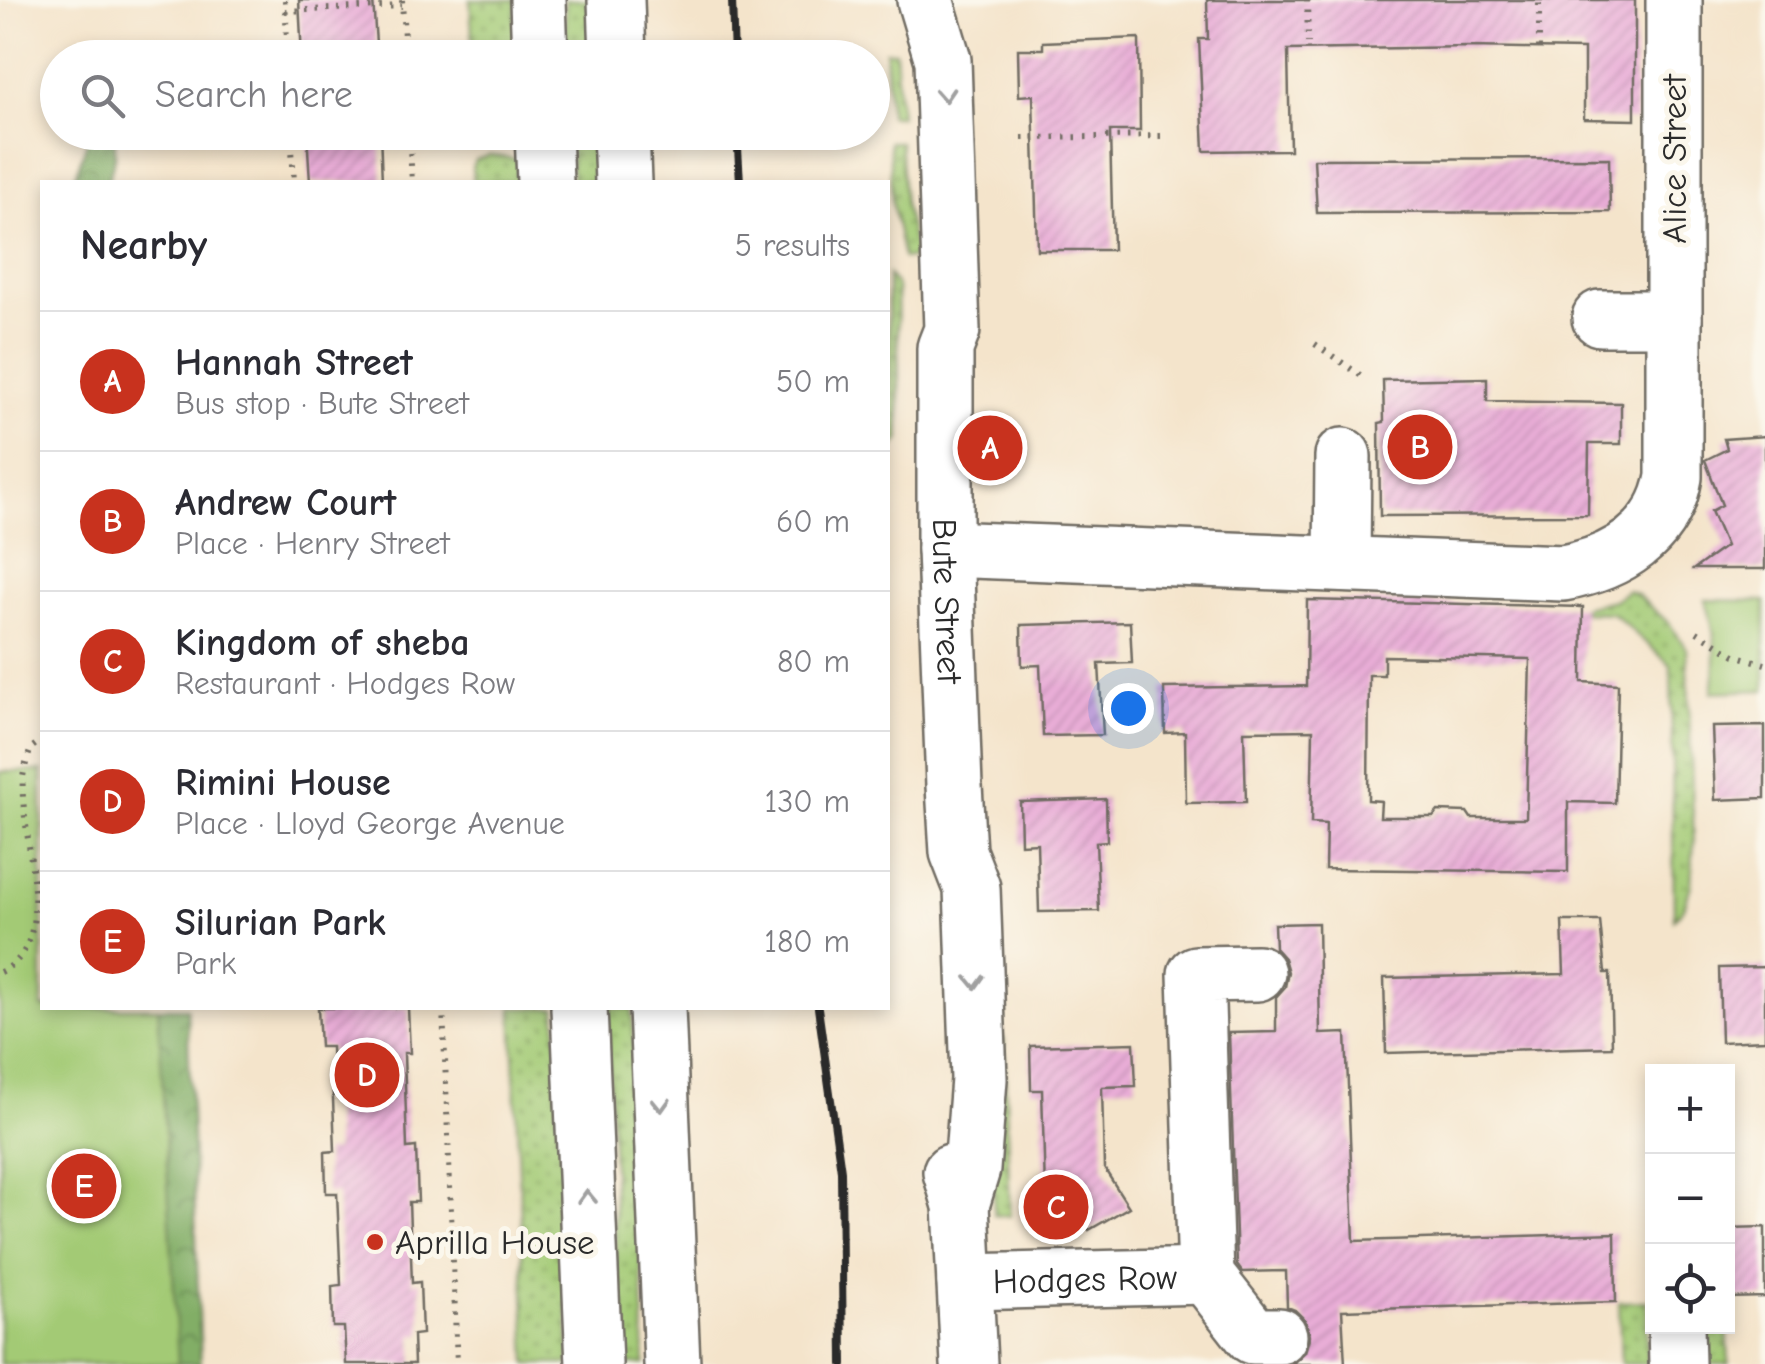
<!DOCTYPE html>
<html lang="en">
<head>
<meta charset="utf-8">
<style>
  body { margin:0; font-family:"Comic Neue",sans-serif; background:#f2f2f3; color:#2b2b33 }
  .controls { position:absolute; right:30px; bottom:30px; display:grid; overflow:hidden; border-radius:0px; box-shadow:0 5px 15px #0003 }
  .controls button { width:90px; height:90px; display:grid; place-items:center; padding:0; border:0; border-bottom:2px solid #e1e1e2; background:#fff; color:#2b2b33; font:50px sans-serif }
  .you { position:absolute; left:1128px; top:708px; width:35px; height:35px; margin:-25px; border:8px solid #fff; border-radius:50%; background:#1a73e8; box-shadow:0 0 0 15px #1a73e833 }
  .badge { display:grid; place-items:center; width:65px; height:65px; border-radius:50%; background:#c8321e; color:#fff; font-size:32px; font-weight:700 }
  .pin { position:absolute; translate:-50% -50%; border:5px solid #fff; box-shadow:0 2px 10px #0006 }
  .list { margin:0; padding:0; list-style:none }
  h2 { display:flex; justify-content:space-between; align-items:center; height:130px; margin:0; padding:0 40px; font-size:42px }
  h2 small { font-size:32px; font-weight:400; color:#7c7c81 }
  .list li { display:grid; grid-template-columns:65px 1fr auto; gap:30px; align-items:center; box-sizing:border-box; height:140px; padding:0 40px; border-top:2px solid #e1e1e2 }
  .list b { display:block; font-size:38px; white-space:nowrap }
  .list p { margin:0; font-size:32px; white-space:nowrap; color:#7c7c81 }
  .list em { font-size:32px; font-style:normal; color:#7c7c81 }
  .icon { flex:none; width:55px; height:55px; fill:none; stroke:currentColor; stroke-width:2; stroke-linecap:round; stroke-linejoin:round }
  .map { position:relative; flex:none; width:1765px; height:1364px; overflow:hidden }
  .search { position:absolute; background:#fff; box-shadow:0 5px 15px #0003; left:40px; top:40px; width:850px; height:110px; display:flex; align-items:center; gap:25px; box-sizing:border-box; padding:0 35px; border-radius:55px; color:#7c7c81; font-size:38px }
  .panel { position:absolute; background:#fff; box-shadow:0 5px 15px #0003; left:40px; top:180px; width:850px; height:830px; border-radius:0px }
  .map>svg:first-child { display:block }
  .grass { fill:url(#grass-dots); stroke:#677a50; stroke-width:2.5 }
  .forest { fill:url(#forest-crowns); stroke:#566c48; stroke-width:2.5 }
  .park { fill:#a3ca74; stroke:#677a50; stroke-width:2.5 }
  .building { fill:url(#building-hatch); fill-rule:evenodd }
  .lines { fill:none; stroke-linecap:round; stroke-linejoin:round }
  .minor-casing { stroke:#716c63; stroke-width:60 }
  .major-casing { stroke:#716c63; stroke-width:60 }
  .path { stroke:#716c63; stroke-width:6; stroke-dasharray:2.5 8; stroke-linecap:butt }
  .minor { stroke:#fff; stroke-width:55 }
  .major { stroke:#fff; stroke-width:55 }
  .rail { stroke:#2b2b2b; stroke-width:8 }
  .oneway { stroke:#a0a0a0 }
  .poi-dot { fill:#c8321e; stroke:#fbf7ec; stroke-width:4 }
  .labels { text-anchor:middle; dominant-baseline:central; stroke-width:10; stroke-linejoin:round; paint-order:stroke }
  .street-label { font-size:35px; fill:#2b2b2b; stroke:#fbf7ec }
  .poi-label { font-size:35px; fill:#2b2b2b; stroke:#fbf7ec; text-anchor:start }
</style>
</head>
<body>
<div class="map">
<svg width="1765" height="1364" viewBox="0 0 1765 1364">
  <defs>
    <pattern id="grass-dots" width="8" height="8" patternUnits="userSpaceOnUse" patternTransform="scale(2.5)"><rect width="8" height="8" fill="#a3ca74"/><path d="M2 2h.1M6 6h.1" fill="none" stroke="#85a45f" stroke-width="1.8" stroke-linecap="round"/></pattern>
    <pattern id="forest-crowns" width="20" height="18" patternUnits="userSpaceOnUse" patternTransform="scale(2.5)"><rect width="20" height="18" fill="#82ae66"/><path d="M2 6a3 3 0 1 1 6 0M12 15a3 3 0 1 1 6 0" fill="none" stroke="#6b8e54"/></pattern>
    <pattern id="building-hatch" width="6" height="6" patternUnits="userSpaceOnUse" patternTransform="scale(2.5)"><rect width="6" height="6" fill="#e9add7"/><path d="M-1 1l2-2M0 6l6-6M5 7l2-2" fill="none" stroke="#c895b9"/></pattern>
  </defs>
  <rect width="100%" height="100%" fill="#fbf7ec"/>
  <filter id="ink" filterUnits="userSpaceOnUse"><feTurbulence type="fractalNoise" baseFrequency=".01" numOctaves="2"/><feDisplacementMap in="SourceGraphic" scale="20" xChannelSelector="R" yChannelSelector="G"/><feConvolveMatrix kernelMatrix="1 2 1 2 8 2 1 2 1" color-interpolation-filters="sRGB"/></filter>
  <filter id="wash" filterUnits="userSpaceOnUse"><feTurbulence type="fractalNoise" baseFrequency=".0048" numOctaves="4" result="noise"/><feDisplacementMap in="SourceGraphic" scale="40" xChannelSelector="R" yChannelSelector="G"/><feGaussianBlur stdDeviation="2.25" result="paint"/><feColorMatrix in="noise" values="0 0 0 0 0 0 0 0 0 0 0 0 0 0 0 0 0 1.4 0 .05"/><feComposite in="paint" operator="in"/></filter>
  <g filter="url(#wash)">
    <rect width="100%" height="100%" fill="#f4e4cb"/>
    <path class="grass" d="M 470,0 L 516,0 L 513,57 L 473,57 Z
      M 565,0 L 590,0 L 592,57 L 567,57 Z
      M 885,51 L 895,51 L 900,116 L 889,116 Z
      M 570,133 L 595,133 L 597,182 L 572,182 Z
      M 889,142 L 900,142 L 904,202 L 916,257 L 903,259 L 892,203 Z
      M 490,155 L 522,160 L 523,182 L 473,182 L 472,167 L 475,160 Z
      M 888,275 L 897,287 L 900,439 L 888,455 Z
      M 1627,591 L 1636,594 L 1668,622 L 1687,649 L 1694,842 L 1691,885 L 1684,908 L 1674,919 L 1671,665 L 1612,613 L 1583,612 L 1583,607 L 1614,600 Z
      M 512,1008 L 556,1008 L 570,1364 L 527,1364 Z
      M 607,1008 L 632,1008 L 645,1364 L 620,1364 Z
      M 1004,1039 L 1010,1216 L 994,1215 L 989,1040 Z
      M 1647,1301 L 1647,1364 L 1621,1364 L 1619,1302 Z
      M 1706,1327 L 1727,1327 L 1729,1364 L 1707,1364 Z"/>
    <path class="forest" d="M 90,133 L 115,133 L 115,156 L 108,182 L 73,182 Z
      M 0,998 L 42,1008 L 187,1008 L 201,1364 L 49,1364 Z"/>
    <path class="park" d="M 1705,600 L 1765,601 L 1765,690 L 1712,692 C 1717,658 1717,632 1705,600 Z
      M 42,771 L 42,1008 L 158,1008 L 178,1364 L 0,1364 L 0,772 Z"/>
    <g id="blocks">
      <path class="building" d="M 299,0 L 373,0 L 377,58 L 302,58 Z
        M 1207,0 L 1635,0 L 1635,120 L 1584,119 L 1584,49 L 1470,47 L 1288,50 L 1290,150 L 1204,151 L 1199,39 L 1208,39 Z
        M 1139,38 L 1140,131 L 1110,131 L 1113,250 L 1037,250 L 1033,95 L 1019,96 L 1018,49 L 1043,49 L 1043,42 Z
        M 307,132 L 380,132 L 382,182 L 310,182 Z
        M 1609,158 L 1610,212 L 1317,213 L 1314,159 Z
        M 1487,378 L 1487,401 L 1621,403 L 1621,444 L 1589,444 L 1588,515 L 1380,516 L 1379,423 L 1384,422 L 1383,380 Z
        M 1765,436 L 1765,569 L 1694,569 L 1726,546 L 1711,511 L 1722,505 L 1705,460 L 1727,449 L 1724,439 Z
        M 1307,600 L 1583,607 L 1582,682 L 1618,684 L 1615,803 L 1568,802 L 1568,872 L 1325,869 L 1326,824 L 1311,823 L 1313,730 L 1244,731 L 1246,802 L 1186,803 L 1185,732 L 1165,733 L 1164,688 L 1306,686 ZM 1384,656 L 1530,659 L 1526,818 L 1471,818 L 1467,812 L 1438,811 L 1433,817 L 1380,817 L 1381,801 L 1368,800 L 1369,675 L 1384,675 Z
        M 1130,622 L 1132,663 L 1099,664 L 1103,735 L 1043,736 L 1040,665 L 1022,666 L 1021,625 Z
        M 1765,726 L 1765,798 L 1715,800 L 1712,727 Z
        M 1106,799 L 1107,841 L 1096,842 L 1099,911 L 1039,912 L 1037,843 L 1021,844 L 1020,802 Z
        M 1562,921 L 1600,921 L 1605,973 L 1610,973 L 1612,1047 L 1386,1053 L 1384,978 L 1564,974 Z
        M 1318,923 L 1320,1034 L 1346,1033 L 1354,1241 L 1615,1233 L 1616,1302 L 1342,1310 L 1345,1364 L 1292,1364 L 1305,1352 L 1310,1335 L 1305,1320 L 1295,1310 L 1287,1307 L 1286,1271 L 1242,1272 L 1237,1265 L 1229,1033 L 1276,1032 L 1276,997 L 1285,987 L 1288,972 L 1284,958 L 1275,948 L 1274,924 Z
        M 1765,967 L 1765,1040 L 1721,1042 L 1719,968 Z
        M 318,1008 L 408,1008 L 410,1053 L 404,1053 L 407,1148 L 416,1147 L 418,1202 L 409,1202 L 412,1283 L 420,1282 L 422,1334 L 413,1335 L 414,1364 L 346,1364 L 344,1327 L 333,1327 L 332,1286 L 341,1285 L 337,1193 L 326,1193 L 325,1152 L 335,1151 L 331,1047 L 320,1047 Z
        M 1134,1043 L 1136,1086 L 1102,1087 L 1104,1168 L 1129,1207 L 1089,1230 L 1084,1221 L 1061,1235 L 1058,1224 L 1046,1225 L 1042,1090 L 1031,1090 L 1030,1046 Z
        M 1765,1227 L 1765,1297 L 1728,1298 L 1728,1228 Z"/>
    </g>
  </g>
  <g filter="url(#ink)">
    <use href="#blocks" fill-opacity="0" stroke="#716c63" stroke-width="2.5"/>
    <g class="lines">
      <defs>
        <g id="minor">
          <path id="s1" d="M 925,0 L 943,60 L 952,330 L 945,348 L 945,549 L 954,786 L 958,852 L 972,888 L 979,1079 L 972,1169 L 961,1205"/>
          <path d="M 1600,318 L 1674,318"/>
          <path d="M 945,549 L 1563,573 C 1617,563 1664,535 1674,477 L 1674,0"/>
          <path d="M 1342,564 L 1343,456"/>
          <path d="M 1257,973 L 1196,974 L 1206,1276 L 1253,1336 L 1279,1336"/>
          <path d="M 951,1172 L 961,1205 L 969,1364"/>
          <path id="s2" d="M 965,1282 L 1206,1276"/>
          <path d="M 1676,1326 L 1677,1364"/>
        </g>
        <path id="major" d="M 538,0 L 540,58
          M 616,0 L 618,58
          M 543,132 L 545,182
          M 621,132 L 623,182
          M 579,1008 L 594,1364
          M 657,1008 L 672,1364"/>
      </defs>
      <use href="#minor" class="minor-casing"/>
      <use href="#major" class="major-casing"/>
      <path class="path" d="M 285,0 L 288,58
        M 402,0 L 405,58
        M 1307,0 L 1308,43
        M 285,11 L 402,6
        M 1539,48 L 1539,0
        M 291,132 L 294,182
        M 409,132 L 412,182
        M 1022,138 L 1167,136
        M 1315,344 L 1363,377
        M 1697,632 L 1735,655 L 1765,664
        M 0,972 C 64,944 18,832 23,778 C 24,768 28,757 31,748 L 42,740
        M 443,1008 L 457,1364"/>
      <use href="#minor" class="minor"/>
      <use href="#major" class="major"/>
      <path class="rail" d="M 732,0 L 734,58
        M 737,132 L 740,182
        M 818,1008 L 841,1171 L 843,1364"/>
    </g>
    <defs><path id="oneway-chevron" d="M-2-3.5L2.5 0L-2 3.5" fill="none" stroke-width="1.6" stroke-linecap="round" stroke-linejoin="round" transform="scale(2.5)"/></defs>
    <g class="oneway">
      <use href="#oneway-chevron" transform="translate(945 95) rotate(86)"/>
      <use href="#oneway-chevron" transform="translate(975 982) rotate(88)"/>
      <use href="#oneway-chevron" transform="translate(661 1105) rotate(88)"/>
      <use href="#oneway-chevron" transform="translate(587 1197) rotate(-92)"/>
    </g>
  </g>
  <circle class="poi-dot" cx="375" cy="1242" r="10"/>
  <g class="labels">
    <g class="street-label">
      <text transform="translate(1674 159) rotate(-90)">Alice Street</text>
      <text stroke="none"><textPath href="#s1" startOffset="605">Bute Street</textPath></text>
      <text stroke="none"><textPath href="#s2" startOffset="120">Hodges Row</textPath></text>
    </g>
    <g class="poi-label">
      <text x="395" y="1242">Aprilla House</text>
    </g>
  </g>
</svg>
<div class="controls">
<button>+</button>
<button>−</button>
<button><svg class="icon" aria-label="locate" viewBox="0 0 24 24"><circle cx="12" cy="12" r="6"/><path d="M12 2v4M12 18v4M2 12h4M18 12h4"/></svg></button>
</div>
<div class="you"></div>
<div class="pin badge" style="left:990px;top:448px">A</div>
<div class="pin badge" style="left:1420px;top:447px">B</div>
<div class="pin badge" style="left:1056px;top:1207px">C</div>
<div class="pin badge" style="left:367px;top:1075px">D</div>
<div class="pin badge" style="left:84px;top:1186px">E</div>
<div class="search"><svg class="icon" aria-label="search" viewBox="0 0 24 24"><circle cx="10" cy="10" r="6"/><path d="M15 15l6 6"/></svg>Search here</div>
<section class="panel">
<h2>Nearby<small>5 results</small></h2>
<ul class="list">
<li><span class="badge">A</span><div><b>Hannah Street</b><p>Bus stop · Bute Street</p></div><em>50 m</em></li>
<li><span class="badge">B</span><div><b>Andrew Court</b><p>Place · Henry Street</p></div><em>60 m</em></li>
<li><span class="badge">C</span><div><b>Kingdom of sheba</b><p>Restaurant · Hodges Row</p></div><em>80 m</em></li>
<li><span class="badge">D</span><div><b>Rimini House</b><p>Place · Lloyd George Avenue</p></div><em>130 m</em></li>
<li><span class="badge">E</span><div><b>Silurian Park</b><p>Park</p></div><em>180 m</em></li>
</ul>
</section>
</div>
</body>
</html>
